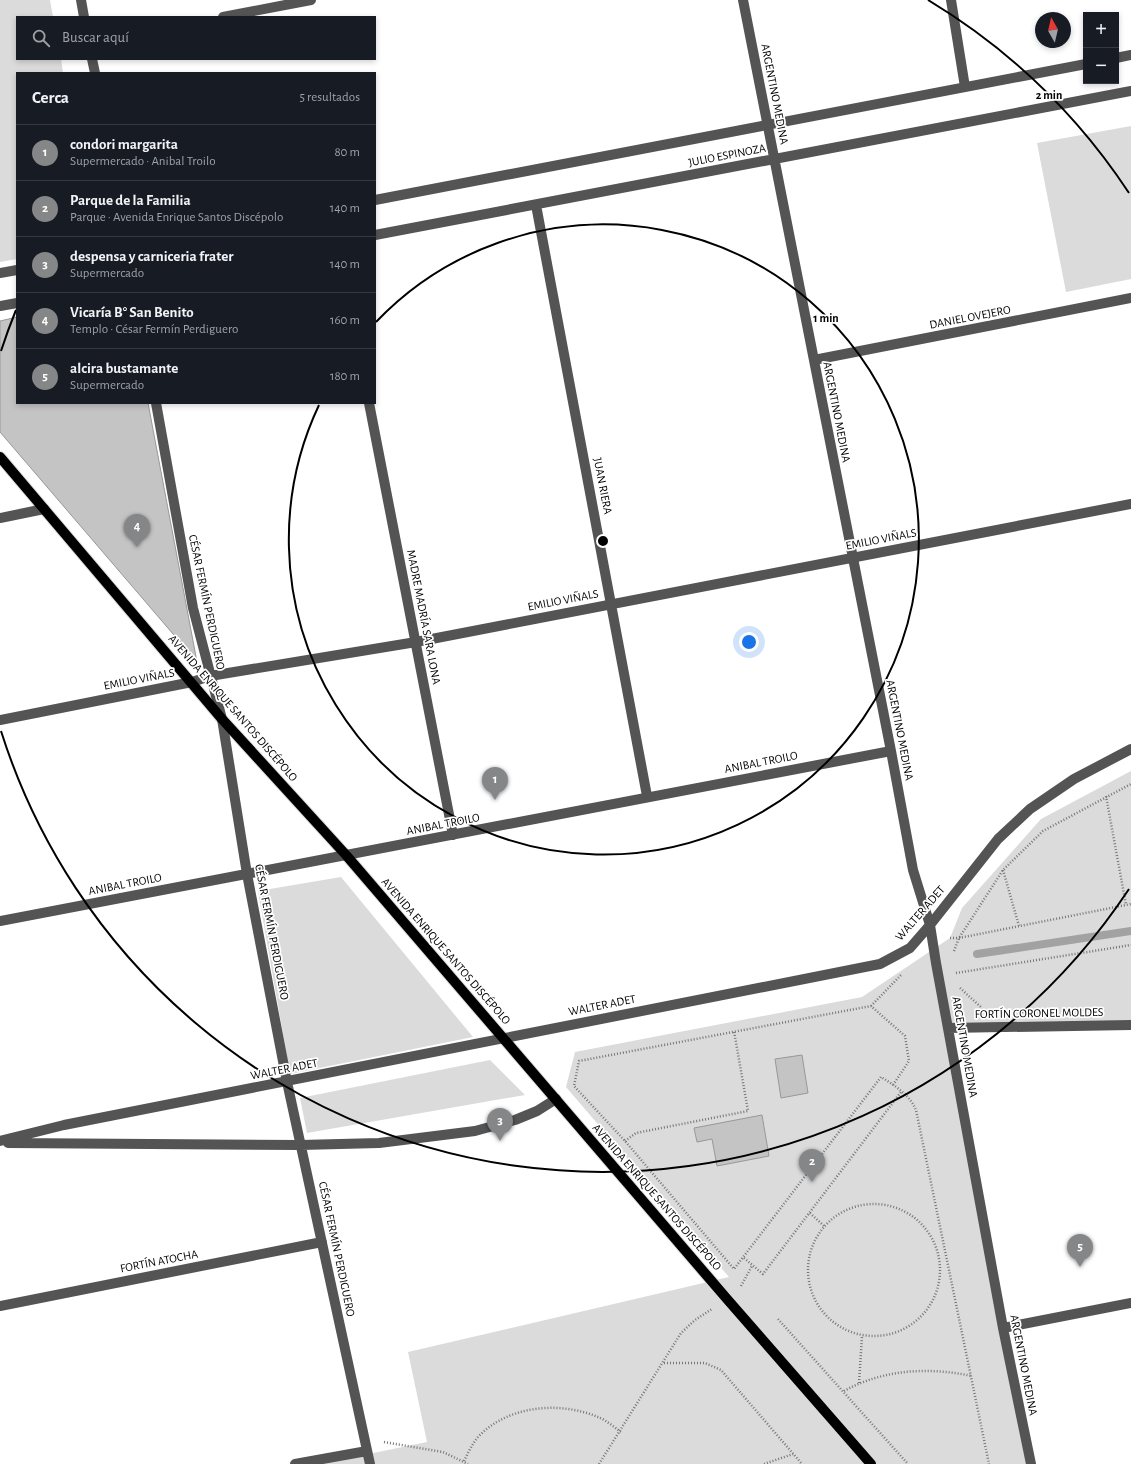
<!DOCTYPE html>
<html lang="es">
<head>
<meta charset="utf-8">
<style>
  body { margin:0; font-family:"Alegreya Sans",sans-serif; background:#20242c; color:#f1f3f6 }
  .controls { position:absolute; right:12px; top:12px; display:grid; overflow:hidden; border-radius:0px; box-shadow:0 2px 6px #0003 }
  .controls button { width:36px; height:36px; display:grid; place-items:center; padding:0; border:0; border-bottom:1px solid #363941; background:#171b24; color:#f1f3f6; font:20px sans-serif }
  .compass { position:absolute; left:1035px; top:12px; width:36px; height:36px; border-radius:50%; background:#171b24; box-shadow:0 2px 6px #0003; rotate:352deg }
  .you { position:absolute; left:749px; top:642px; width:14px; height:14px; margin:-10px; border:3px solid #fff; border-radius:50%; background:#1a73e8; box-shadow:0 0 0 6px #1a73e833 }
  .badge { display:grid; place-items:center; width:26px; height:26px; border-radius:50%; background:#858687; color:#fff; font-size:13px; font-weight:700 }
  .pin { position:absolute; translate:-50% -33px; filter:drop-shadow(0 1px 2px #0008) }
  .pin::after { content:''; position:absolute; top:21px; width:14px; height:12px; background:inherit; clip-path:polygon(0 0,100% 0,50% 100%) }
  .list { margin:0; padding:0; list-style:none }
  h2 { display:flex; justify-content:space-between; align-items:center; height:52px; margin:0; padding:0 16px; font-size:17px }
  h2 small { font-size:13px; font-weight:400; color:#9ea1a6 }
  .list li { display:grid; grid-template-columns:26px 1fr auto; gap:12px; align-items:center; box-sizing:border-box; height:56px; padding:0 16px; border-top:1px solid #363941 }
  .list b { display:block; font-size:15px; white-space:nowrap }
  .list p { margin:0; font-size:13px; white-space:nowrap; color:#9ea1a6 }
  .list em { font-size:13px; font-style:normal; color:#9ea1a6 }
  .icon { flex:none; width:22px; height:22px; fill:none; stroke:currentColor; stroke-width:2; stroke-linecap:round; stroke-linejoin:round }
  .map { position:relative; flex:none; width:1131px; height:1464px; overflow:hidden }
  .search { position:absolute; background:#171b24; box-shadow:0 2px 6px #0003; left:16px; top:16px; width:360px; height:44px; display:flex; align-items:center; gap:10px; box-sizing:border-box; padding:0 14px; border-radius:0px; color:#9ea1a6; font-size:15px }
  .panel { position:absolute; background:#171b24; box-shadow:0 2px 6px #0003; left:16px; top:72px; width:360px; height:332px; border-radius:0px }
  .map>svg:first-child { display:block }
  .green { fill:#dbdbdb }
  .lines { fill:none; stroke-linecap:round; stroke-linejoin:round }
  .stream { stroke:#a2a2a2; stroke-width:8 }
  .building { fill:#c4c4c4; stroke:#989898 }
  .major-casing { stroke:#dbdbdb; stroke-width:12 }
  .path { stroke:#767676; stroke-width:2.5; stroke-dasharray:1 2; stroke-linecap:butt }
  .minor { stroke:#545454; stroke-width:10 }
  .major { stroke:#000; stroke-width:10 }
  .ring { fill:none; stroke:#000; stroke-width:2 }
  .labels { text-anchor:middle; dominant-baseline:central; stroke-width:3.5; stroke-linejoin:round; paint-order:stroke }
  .street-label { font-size:12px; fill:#000; stroke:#fff }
  .centre { fill:#000; stroke:#fff; stroke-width:2 }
  .ring-label { font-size:12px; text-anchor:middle; font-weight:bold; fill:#000; stroke:#fff; stroke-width:3.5; stroke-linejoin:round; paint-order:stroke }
</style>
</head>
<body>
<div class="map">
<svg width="1131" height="1464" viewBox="0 0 1131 1464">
  <rect width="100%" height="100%" fill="#fff"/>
  <path class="green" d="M 0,0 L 50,0 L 53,17 L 17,17 L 17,59 L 61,59 L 63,73 L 17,73 L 17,259 L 0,262 Z
    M 1131,126 L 1131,279 L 1066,292 L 1037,143 Z
    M 1131,771 L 1131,1025 L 948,1028 L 1031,1464 L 320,1464 L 427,1442 L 408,1352 L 729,1277 L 566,1087 L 575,1052 L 862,997 L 950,938 L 962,908 L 1041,819 Z
    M 341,877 L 473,1037 L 290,1074 L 258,891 Z
    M 490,1060 L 525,1095 L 307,1133 L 300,1098 Z"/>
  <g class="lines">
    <path class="stream" d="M 977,954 L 1131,931"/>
  </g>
  <path class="building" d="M 17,317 L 17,403 L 148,403 L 197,662 L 0,432 L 0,321 Z
    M 802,1055 L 808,1093 L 781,1098 L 775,1059 Z
    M 762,1115 L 769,1156 L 717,1166 L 712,1139 L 697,1142 L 694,1128 Z"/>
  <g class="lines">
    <defs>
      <path id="major" d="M 0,457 L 222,719 L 346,855 L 727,1299 L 871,1464"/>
    </defs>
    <use href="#major" class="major-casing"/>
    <path class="path" d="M 1106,796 L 1126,905
      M 1003,870 L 1019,926
      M 950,938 L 959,938 L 1131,904
      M 954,951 L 959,938 L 1003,870 L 1043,831 L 1131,784
      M 956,973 L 1131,945
      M 960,988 L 982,1008
      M 871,1006 L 901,975
      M 893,1085 L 909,1061 L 905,1036 L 871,1006 L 579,1061 L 574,1086 L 625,1141 L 734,1269 L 881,1077 C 894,1085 910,1095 916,1110 L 989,1464
      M 625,1141 L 636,1133 L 748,1111 L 734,1031
      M808 1270a66 66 0 1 1 132 0a66 66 0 1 1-132 0Z
      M 810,1213 L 824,1226
      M 744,1258 L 763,1274 L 901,1092
      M 741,1286 L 752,1266
      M 778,1319 L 908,1464
      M 664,1363 L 705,1363 L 721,1370 L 802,1464
      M 859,1383 L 862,1336
      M 844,1391 C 884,1369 929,1367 972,1376
      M 384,1442 L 443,1452 L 468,1464
      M 464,1461 C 468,1453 472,1444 478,1437 C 508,1405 560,1401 598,1417 C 606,1420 614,1427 621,1432
      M 599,1464 L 681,1333 L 695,1320 L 712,1309
      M 764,1464 L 793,1454"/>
    <path class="minor" d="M 81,0 L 84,17
      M 743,0 L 891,751 L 913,870 L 930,925 L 936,963 L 1003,1328 L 1031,1464
      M 951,0 L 965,87
      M 223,17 L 311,0
      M 1116,58 L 1131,55
      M 92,59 L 95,73
      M 375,200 L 1086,64
      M 536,205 L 647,796
      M 375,235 L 1131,91
      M 0,273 L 17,270
      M 0,306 L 17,303
      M 814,360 L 1131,298
      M 156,403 L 193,608 L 222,719 L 247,874 L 287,1082 L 370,1464
      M 369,403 L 453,835
      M 0,518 L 44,509
      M 0,720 L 192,682 L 210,676 L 416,642 L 1131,504
      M 0,921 L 891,751
      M 948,1028 L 1131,1025
      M 0,1141 L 64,1125 L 880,964 L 910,948 L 930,925 L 998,839 L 1030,809 L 1074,779 L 1131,749
      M 8,1143 L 301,1145 L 379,1143 L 475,1131 L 515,1120 L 537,1111 L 556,1099
      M 0,1306 L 322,1242
      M 1003,1328 L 1131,1303
      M 295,1464 L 367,1451"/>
    <use href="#major" class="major"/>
  </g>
  <g class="ring">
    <path d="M376 322A315 315 0 1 1 319 405"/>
    <path d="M1129 889A631 631 0 0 1 1 731M1 351A631 631 0 0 1 16 310M928 0A631 631 0 0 1 1129 193"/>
  </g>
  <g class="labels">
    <g class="street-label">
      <text transform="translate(775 94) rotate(79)">ARGENTINO MEDINA</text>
      <text transform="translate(727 155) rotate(-11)">JULIO ESPINOZA</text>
      <text transform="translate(970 317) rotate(-11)">DANIEL OVEJERO</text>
      <text transform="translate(837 412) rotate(79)">ARGENTINO MEDINA</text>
      <text transform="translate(603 486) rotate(79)">JUAN RIERA</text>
      <text transform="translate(881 539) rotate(-11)">EMILIO VIÑALS</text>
      <text transform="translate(563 600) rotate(-11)">EMILIO VIÑALS</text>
      <text transform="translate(207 602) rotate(78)">CÉSAR FERMÍN PERDIGUERO</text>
      <text transform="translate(424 617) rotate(79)">MADRE MADRÍA SARA LONA</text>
      <text transform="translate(139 679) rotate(-11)">EMILIO VIÑALS</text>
      <text transform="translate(233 708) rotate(49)">AVENIDA ENRIQUE SANTOS DISCÉPOLO</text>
      <text transform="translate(900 730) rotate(79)">ARGENTINO MEDINA</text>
      <text transform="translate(761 762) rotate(-11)">ANIBAL TROILO</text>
      <text transform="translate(443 824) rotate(-11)">ANIBAL TROILO</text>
      <text transform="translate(125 884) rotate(-11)">ANIBAL TROILO</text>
      <text transform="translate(920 913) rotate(-49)">WALTER ADET</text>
      <text transform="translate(272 932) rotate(79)">CÉSAR FERMÍN PERDIGUERO</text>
      <text transform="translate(446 951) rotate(49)">AVENIDA ENRIQUE SANTOS DISCÉPOLO</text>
      <text transform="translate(602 1005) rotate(-11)">WALTER ADET</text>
      <text transform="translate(1039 1013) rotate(-1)">FORTÍN CORONEL MOLDES</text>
      <text transform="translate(965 1047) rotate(80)">ARGENTINO MEDINA</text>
      <text transform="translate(284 1069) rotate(-11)">WALTER ADET</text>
      <text transform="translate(657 1197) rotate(49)">AVENIDA ENRIQUE SANTOS DISCÉPOLO</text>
      <text transform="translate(337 1249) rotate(78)">CÉSAR FERMÍN PERDIGUERO</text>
      <text transform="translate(159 1261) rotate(-11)">FORTÍN ATOCHA</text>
      <text transform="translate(1024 1365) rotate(79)">ARGENTINO MEDINA</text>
    </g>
  </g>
  <circle cx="603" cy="541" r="6" class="centre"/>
  <g class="ring-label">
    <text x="1049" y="99">2 min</text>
    <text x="826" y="322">1 min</text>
  </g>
</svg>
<div class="controls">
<button>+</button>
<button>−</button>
</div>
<svg class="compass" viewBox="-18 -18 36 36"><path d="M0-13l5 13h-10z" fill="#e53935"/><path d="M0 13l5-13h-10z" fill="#9ea1a6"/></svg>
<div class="you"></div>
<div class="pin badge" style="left:495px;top:800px">1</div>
<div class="pin badge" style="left:812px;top:1182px">2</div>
<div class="pin badge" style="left:500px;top:1141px">3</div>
<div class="pin badge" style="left:137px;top:547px">4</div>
<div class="pin badge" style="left:1080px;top:1267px">5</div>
<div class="search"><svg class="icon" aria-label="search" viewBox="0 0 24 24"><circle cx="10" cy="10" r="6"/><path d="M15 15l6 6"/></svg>Buscar aquí</div>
<section class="panel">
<h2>Cerca<small>5 resultados</small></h2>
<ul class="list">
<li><span class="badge">1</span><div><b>condori margarita</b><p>Supermercado · Anibal Troilo</p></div><em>80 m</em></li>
<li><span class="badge">2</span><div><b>Parque de la Familia</b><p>Parque · Avenida Enrique Santos Discépolo</p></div><em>140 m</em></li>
<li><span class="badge">3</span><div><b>despensa y carniceria frater</b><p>Supermercado</p></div><em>140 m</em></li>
<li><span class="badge">4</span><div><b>Vicaría B° San Benito</b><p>Templo · César Fermín Perdiguero</p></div><em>160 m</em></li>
<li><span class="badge">5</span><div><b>alcira bustamante</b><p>Supermercado</p></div><em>180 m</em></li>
</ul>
</section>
</div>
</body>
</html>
